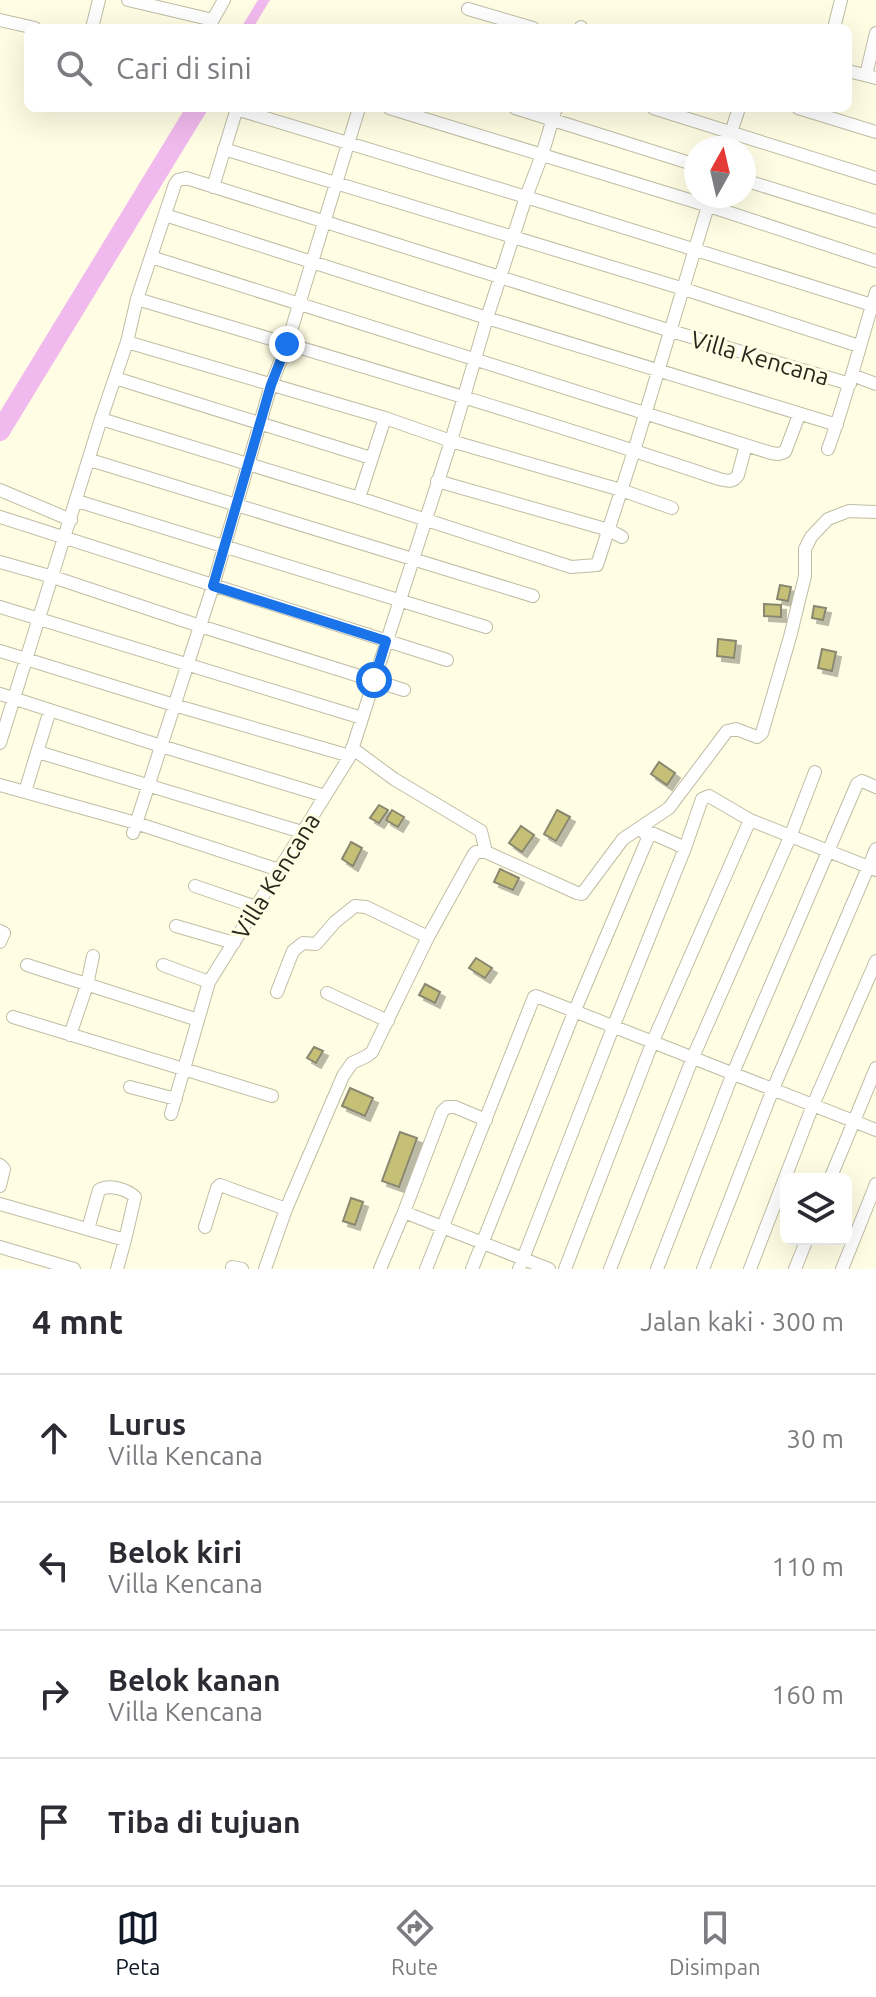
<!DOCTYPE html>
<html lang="id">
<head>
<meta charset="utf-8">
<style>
  body { margin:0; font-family:Ubuntu,sans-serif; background:#f7f7f7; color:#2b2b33 }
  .controls { position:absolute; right:24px; bottom:24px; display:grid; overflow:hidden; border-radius:12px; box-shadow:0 8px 32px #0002 }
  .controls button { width:72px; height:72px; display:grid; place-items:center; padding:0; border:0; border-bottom:2px solid #e1e1e2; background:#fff; color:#2b2b33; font:40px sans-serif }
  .compass { position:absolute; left:684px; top:136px; width:72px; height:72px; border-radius:50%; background:#fff; box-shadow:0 8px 32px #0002; rotate:8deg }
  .stop { position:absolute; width:24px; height:24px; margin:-18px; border:6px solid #1a73e8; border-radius:50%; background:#fff }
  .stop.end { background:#1a73e8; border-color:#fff; box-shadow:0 2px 8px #0008 }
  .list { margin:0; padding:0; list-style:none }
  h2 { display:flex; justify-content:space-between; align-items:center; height:104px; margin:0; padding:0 32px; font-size:34px }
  h2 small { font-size:26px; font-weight:400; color:#7c7c81 }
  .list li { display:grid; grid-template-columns:52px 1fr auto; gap:24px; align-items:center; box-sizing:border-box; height:128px; padding:0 32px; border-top:2px solid #e1e1e2 }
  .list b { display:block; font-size:30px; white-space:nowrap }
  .list p { margin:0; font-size:26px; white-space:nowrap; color:#7c7c81 }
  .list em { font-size:26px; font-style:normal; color:#7c7c81 }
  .icon { flex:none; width:44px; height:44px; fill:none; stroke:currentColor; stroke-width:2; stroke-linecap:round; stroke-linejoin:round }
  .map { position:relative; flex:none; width:876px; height:1269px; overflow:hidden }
  .search { position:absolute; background:#fff; box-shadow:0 8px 32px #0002; left:24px; right:24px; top:24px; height:88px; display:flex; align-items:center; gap:20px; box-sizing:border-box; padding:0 28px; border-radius:12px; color:#7c7c81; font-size:30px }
  .sheet { height:616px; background:#fff }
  nav { display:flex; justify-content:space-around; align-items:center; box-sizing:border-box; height:112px; border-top:2px solid #e1e1e2; background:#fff; font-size:22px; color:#7c7c81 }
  nav a { display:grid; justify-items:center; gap:4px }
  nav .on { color:#111827 }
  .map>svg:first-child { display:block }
  .water { fill:#f1baee }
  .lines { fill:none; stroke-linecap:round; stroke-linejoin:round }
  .river { stroke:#f1baee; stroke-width:20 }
  .building { fill:#c6c077; stroke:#89876f; stroke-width:2; filter:url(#shadow) }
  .minor-casing { stroke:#bfbda4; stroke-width:14 }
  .minor { stroke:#fff; stroke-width:12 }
  .route { stroke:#1a73e8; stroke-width:10 }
  .labels { text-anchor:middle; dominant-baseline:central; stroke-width:6; stroke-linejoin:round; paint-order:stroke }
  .street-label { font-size:24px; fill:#27271d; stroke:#fffde3 }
</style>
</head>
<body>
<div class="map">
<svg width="876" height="1269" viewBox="0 0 876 1269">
  <defs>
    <filter id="shadow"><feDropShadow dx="5" dy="5" stdDeviation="0" flood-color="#0004"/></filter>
  </defs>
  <rect width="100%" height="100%" fill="#fffde3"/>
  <path class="water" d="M 258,0 L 270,0 L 253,28 L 241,28 Z"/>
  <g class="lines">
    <path class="river" d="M 0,431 L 197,108"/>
  </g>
  <path class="building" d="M 780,585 L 791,587 L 788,601 L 777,599 Z
    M 764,604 L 781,605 L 781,617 L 764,616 Z
    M 814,606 L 826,608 L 823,620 L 812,618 Z
    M 718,639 L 736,641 L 734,658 L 717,656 Z
    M 822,649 L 836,652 L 832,671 L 818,668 Z
    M 659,762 L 675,773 L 667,785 L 651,774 Z
    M 379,805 L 388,810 L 379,823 L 370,818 Z
    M 392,810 L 404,817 L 398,827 L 386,820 Z
    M 557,810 L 570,817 L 556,841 L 544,834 Z
    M 521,826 L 534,835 L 522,852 L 509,843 Z
    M 351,842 L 362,848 L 353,866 L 342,859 Z
    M 500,869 L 519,878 L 513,890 L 494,882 Z
    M 476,958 L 492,968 L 485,978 L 469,968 Z
    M 425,984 L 440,992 L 435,1003 L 419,995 Z
    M 314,1047 L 323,1051 L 316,1063 L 307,1058 Z
    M 350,1088 L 373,1098 L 365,1116 L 342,1106 Z
    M 400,1132 L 417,1138 L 399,1187 L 382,1181 Z
    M 351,1198 L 363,1202 L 355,1225 L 343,1221 Z"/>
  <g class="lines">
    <defs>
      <path id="minor" d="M 128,0 L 213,20
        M 468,9 L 533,28
        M 0,20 L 35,28
        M 92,28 L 99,0
        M 208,28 L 224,0
        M 581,28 L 581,27
        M 834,28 L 841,0
        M 848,71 L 876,78
        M 866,75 L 876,33
        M 389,108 L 709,206 L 876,261
        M 515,108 L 696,165
        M 653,108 L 876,178
        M 798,108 L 876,132
        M 236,109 L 526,197 L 872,305
        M 726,148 L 739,108
        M 224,149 L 684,289 L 859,346
        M 744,180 L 876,221
        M 213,187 L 237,108
        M 165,215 L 487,318 L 837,425
        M 151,257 L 771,453 L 778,454 L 785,452 L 799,415
        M 137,299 C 331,357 526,414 719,479 C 727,481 733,483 738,475 L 746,445
        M 127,342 L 385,418 L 451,441 L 621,490 L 672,508
        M 852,375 L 876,384
        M 115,378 L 371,458
        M 101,419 L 359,498 L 571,567 L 597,565 L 634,451 L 711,196
        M 828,449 C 847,397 860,344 876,292
        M 90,460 L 533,596
        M 437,481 L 609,530 L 622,537
        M 0,490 L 71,520
        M 359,498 L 385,418
        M 77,501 L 486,627
        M 0,517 L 447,660
        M 0,562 L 53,577 L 200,626 L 404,690
        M 0,607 L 362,718
        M 0,651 L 174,705 L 350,756
        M 0,694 L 161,746 L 325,796
        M 0,743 L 101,419 L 127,342 L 137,299 L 175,184 L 178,180 L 186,178 L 671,331 L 850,384
        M 352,748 L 394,779 L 481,831 L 486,852
        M 38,752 L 302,832
        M 0,785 L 136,823 L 279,870
        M 25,792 L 50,710
        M 133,833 L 213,586 L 271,385 L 287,344 L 359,108
        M 644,833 L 654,834 L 685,848
        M 195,886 L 256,907
        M 176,926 L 234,943
        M 0,931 L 4,933 L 0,942
        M 27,965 L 198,1020
        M 163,965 L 209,982
        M 277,992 L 293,951 L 303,943 L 316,944 L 335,922 L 355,906 L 366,907 L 428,937
        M 327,993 L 388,1021
        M 13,1017 L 272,1096
        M 70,1035 L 87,985 L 93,956
        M 130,1087 L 176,1099
        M 171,1114 L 209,982 L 350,756 L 451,441 L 487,318 L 526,197 L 542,155 L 556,108
        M 0,1165 L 4,1169 L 0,1186
        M 830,1179 L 876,1068
        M 0,1204 L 125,1240 L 135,1197 C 127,1189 109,1184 99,1190 L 88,1229
        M 404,1212 L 549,1269
        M 205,1227 L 217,1188 L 220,1185 L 286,1209
        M 0,1247 L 74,1269
        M 232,1267 L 242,1269
        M 117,1269 L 125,1240
        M 265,1269 L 286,1209 L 343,1076 L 352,1063 L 367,1056 L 372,1052 L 428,937 L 474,854 L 476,852 L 486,852 L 577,893 L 582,894 L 623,839 L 669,808 L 727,731 L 736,729 L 757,737 L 762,733 L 790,637 L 805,576 L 805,549 L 811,537 L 828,519 L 849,511 L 876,512
        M 380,1269 L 404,1212 L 442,1112 L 447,1107 L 455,1107 L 486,1120
        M 426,1269 L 534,997 L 536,996 L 876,1130
        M 472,1269 L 575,1010 L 650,833
        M 519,1269 L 614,1025 L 685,848 L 702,799 L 709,796 L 750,820 L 876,870
        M 565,1269 L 653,1041 L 750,820
        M 610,1269 L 693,1057 L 790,837 L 815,772
        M 657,1269 L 733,1073 L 857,784 L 862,781 L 876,787
        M 703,1269 L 773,1089 L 876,849
        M 750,1269 L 813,1105 L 876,961
        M 795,1269 L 807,1239
        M 842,1269 L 876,1184"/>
    </defs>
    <use href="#minor" class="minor-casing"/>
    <use href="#minor" class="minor"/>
  </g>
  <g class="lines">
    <path class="route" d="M 287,344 L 271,385 L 213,586 L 386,641 L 374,680"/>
  </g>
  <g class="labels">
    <g class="street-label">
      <text transform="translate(760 358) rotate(16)">Villa Kencana</text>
      <text transform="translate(276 876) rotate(-58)">Villa Kencana</text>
    </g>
  </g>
</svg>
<div class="controls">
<button><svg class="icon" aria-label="layers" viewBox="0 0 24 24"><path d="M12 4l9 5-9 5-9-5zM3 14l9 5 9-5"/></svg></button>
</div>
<svg class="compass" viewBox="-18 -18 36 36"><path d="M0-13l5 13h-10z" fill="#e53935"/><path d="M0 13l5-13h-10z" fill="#7c7c81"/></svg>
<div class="stop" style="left:374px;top:680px"></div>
<div class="stop end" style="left:287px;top:344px"></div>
<div class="search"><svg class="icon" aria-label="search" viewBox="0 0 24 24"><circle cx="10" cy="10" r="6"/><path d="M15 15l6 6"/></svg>Cari di sini</div>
</div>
<section class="sheet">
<h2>4 mnt<small>Jalan kaki · 300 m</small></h2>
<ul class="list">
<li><svg class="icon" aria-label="ahead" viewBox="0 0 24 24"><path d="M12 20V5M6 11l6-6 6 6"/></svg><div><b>Lurus</b><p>Villa Kencana</p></div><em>30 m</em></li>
<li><svg class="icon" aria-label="left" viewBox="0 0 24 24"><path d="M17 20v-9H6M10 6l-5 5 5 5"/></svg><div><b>Belok kiri</b><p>Villa Kencana</p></div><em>110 m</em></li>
<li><svg class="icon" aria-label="right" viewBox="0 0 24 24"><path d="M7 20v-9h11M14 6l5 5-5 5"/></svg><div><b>Belok kanan</b><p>Villa Kencana</p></div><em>160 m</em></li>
<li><svg class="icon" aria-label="arrive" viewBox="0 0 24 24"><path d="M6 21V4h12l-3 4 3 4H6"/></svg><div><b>Tiba di tujuan</b></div></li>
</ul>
</section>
<nav>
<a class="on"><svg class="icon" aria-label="map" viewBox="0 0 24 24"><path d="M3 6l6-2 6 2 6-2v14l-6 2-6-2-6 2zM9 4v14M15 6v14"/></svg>Peta</a>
<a><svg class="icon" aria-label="directions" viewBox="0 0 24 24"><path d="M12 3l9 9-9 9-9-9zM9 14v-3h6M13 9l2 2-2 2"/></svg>Rute</a>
<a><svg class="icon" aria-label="saved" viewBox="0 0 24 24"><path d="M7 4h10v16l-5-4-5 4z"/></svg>Disimpan</a>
</nav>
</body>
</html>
